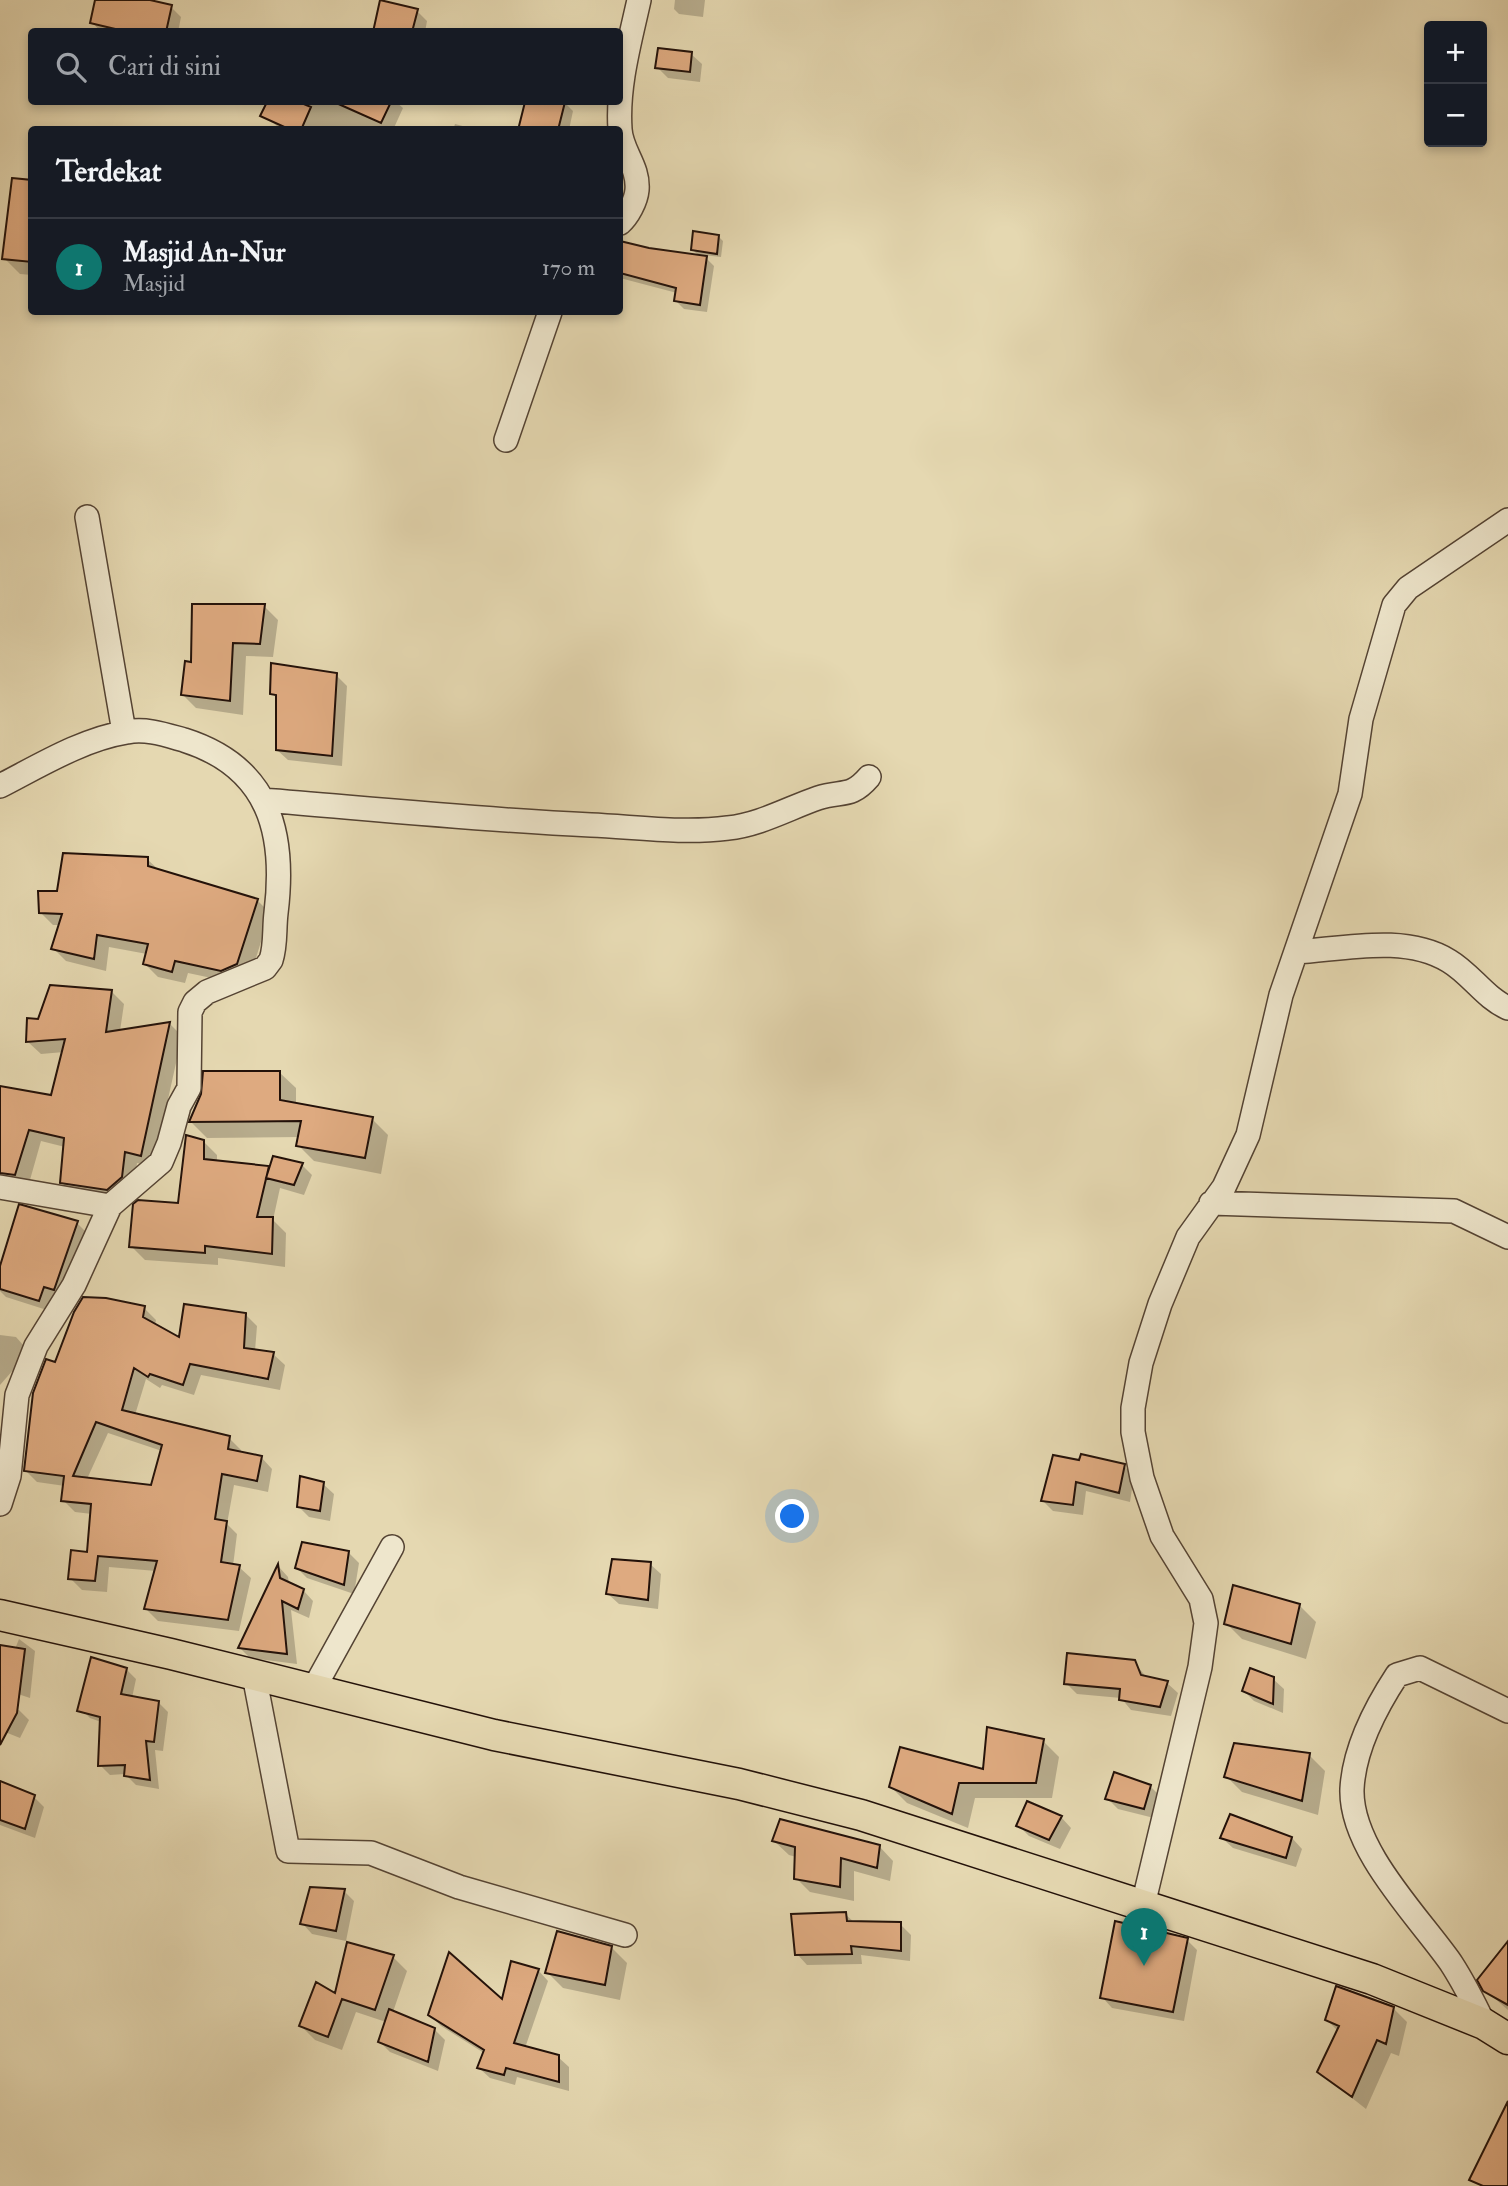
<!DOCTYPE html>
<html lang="id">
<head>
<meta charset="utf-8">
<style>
  body { margin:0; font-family:"IM FELL Double Pica",serif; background:#20242c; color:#f1f3f6 }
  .controls { position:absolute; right:21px; top:21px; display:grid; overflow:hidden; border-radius:7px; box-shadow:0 4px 10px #0003 }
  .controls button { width:63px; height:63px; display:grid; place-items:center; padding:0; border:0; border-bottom:2px solid #363941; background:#171b24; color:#f1f3f6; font:35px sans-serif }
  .you { position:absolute; left:793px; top:1517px; width:24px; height:24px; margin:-18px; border:5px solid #fff; border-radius:50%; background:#1a73e8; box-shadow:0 0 0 10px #1a73e833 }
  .badge { display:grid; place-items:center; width:46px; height:46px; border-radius:50%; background:#0f766e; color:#fff; font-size:23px; font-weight:700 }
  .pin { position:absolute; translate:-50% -58px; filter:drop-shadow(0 2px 4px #0008) }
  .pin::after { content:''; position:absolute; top:37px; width:24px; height:21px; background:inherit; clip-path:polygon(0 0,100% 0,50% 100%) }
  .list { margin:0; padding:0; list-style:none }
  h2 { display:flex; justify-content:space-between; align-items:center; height:91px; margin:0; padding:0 28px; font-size:30px }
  h2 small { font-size:23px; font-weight:400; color:#9ea1a6 }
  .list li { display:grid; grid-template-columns:46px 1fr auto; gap:21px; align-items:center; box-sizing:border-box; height:98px; padding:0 28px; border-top:2px solid #363941 }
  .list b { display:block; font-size:26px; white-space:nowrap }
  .list p { margin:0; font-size:23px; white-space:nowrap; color:#9ea1a6 }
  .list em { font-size:23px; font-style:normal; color:#9ea1a6 }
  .icon { flex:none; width:38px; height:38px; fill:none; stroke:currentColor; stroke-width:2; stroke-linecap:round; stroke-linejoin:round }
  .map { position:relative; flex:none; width:1508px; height:2186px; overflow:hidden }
  .search { position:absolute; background:#171b24; box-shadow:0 4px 10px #0003; left:28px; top:28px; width:595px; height:77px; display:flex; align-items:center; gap:18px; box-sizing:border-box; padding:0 24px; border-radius:7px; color:#9ea1a6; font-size:26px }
  .panel { position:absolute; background:#171b24; box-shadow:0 4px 10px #0003; left:28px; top:126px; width:595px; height:189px; border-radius:7px }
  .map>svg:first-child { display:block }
  .shadow { fill:#0003; fill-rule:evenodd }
  .building { fill:#deaa80; stroke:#231109; stroke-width:2; fill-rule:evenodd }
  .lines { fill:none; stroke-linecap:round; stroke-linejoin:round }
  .minor-casing { stroke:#544333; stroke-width:26 }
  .major-casing { stroke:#231109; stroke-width:33 }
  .minor { stroke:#eee6cc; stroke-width:23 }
  .major { stroke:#e5d8b1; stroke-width:30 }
</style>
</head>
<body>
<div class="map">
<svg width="1508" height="2186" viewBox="0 0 1508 2186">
  <rect width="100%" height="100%" fill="#e5d8b1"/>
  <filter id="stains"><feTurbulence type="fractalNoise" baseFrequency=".00286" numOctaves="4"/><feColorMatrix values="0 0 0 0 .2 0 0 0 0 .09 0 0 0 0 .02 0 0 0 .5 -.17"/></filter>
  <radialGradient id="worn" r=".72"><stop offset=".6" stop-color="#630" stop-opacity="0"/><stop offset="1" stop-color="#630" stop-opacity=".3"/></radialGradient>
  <path class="shadow" d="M 97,0 L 144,0 L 171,7 L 181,17 L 178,32 L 101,32 L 92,22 Z
    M 675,0 L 705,0 L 703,17 L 679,14 L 674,9 Z
    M 417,11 L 427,21 L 425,32 L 376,32 Z
    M 691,54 L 702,64 L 700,82 L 668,78 L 657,67 Z
    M 269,102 L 396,102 L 403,108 L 393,130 L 330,130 L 317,126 L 315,130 L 282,130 L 263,115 Z
    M 527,102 L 564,102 L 573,111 L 569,130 L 530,130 L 522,121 Z
    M 455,124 L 478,130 L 453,130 Z
    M 32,182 L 32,275 L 20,274 L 4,258 Z
    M 718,236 L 723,241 L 721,257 L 703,255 L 714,266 L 707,312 L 684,309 L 676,301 L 677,293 L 620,278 L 620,242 L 649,250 L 700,257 L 693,250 Z
    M 264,606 L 278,620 L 273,657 L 246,656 L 243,715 L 196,708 L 182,694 L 193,664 Z
    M 336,675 L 347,686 L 342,766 L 288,760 L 277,750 L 277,698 L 272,693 Z
    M 147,859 L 161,872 L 257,900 L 270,913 L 250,977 L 235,983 L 188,973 L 185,983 L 158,977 L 145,964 L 147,954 L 109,947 L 106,971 L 66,961 L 53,948 L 60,925 L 53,925 L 40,912 L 58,893 Z
    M 112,992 L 124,1004 L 120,1031 L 170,1024 L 182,1036 L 153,1167 L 137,1163 L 134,1190 L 120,1202 L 74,1195 L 62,1183 L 65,1147 L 41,1141 L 28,1187 L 0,1180 L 0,1088 L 52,1097 L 64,1052 L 41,1054 L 28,1042 L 39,1021 Z
    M 279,1072 L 296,1088 L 296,1105 L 372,1119 L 388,1135 L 381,1174 L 314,1161 L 298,1145 L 300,1137 L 207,1138 L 191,1122 Z
    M 203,1141 L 217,1155 L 217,1162 L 270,1170 L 302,1165 L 312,1175 L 304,1195 L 280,1188 L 273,1220 L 286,1233 L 285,1267 L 218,1258 L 218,1265 L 145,1260 L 131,1246 L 179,1205 Z
    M 77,1223 L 87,1233 L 50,1311 L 6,1297 L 0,1291 L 0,1271 Z
    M 144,1308 L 156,1320 L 155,1326 L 180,1340 L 245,1314 L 257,1326 L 255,1351 L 273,1354 L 285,1365 L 280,1390 L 201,1375 L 194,1395 L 162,1385 L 160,1388 L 146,1379 L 135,1415 L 229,1438 L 241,1450 L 241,1453 L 261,1457 L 272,1469 L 268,1492 L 234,1485 L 227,1524 L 237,1534 L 233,1566 L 239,1567 L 251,1578 L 239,1631 L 158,1621 L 146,1609 L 156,1571 L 109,1567 L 107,1592 L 82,1590 L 70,1578 L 89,1553 L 92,1514 L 75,1512 L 63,1500 L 65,1486 L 37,1482 L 25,1470 L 56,1364 ZM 108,1433 L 162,1451 L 152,1487 L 87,1479 Z
    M 0,1335 L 16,1337 L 24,1346 L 21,1361 L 0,1385 Z
    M 1054,1457 L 1124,1466 L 1134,1476 L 1130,1502 L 1086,1491 L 1083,1515 L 1053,1511 L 1043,1501 Z
    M 323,1484 L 334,1494 L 330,1521 L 309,1517 L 298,1506 Z
    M 349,1553 L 359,1563 L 354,1594 L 307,1578 L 297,1568 Z
    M 650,1564 L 661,1574 L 658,1609 L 619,1604 L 608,1594 Z
    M 279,1567 L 288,1577 L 289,1584 L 303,1590 L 313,1601 L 309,1618 L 291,1610 L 297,1664 L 250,1658 L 240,1648 Z
    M 1234,1588 L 1300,1606 L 1316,1622 L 1306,1659 L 1242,1639 L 1226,1623 Z
    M 19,1639 L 35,1651 L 30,1698 L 12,1692 L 0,1680 L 0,1647 L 15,1649 Z
    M 1134,1662 L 1147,1678 L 1167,1683 L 1178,1693 L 1171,1716 L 1131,1710 L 1121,1698 L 1077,1694 L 1066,1683 Z
    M 126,1669 L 136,1679 L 132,1698 L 158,1702 L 168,1712 L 163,1751 L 155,1750 L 159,1789 L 136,1785 L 125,1774 L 110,1775 L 100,1765 L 101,1722 L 90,1718 L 80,1708 Z
    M 1273,1679 L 1284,1689 L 1283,1713 L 1254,1701 L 1244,1691 Z
    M 0,1709 L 19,1710 L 29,1720 L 20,1738 L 0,1730 Z
    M 1043,1741 L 1059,1757 L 1052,1798 L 975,1798 L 968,1828 L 907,1803 L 891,1787 L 984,1771 Z
    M 1309,1755 L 1325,1771 L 1318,1815 L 1242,1792 L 1226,1776 Z
    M 1150,1786 L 1161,1797 L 1154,1818 L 1118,1809 L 1107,1798 Z
    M 0,1793 L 34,1797 L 44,1807 L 35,1838 L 0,1825 Z
    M 1061,1817 L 1071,1828 L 1060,1849 L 1029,1836 L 1018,1825 Z
    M 1222,1838 L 1292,1838 L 1302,1849 L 1296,1867 L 1233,1848 Z
    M 774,1841 L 879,1846 L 893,1861 L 890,1881 L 854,1871 L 854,1901 L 810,1892 L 796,1878 L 796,1857 L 789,1855 Z
    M 344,1891 L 354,1901 L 346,1941 L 312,1934 L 302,1923 Z
    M 845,1914 L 855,1923 L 900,1924 L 911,1935 L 910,1961 L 861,1955 L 862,1964 L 807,1965 L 797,1954 Z
    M 1187,1940 L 1197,1950 L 1184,2021 L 1112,2008 L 1102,1997 Z
    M 1508,1946 L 1508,2010 L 1485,1990 Z
    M 611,1947 L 627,1963 L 620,2000 L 563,1988 L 547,1972 Z
    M 393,1957 L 407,1971 L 393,2012 L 434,2029 L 445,2040 L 438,2071 L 390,2052 L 380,2042 L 386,2022 L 356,2012 L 342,2050 L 315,2040 L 301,2026 L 336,1995 Z
    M 538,1970 L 548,1981 L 525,2048 L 558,2057 L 569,2067 L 569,2091 L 517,2077 L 515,2085 L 490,2078 L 479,2068 L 484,2053 L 441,2026 L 430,2015 L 503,2002 Z
    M 1393,2008 L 1407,2022 L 1399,2056 L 1391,2053 L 1366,2109 L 1319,2072 L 1338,2031 L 1327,2020 Z"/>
  <path class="building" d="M 95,0 L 150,0 L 172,5 L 166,32 L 128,32 L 90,23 Z
    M 380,0 L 418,9 L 412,32 L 373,32 Z
    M 658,48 L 692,52 L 690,72 L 655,68 Z
    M 267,102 L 299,102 L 311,107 L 301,130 L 291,130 L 260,116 Z
    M 334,102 L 391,102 L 381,123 Z
    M 525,102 L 565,102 L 558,130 L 518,130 Z
    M 12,178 L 32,180 L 32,262 L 2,259 Z
    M 693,231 L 719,235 L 717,254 L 691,250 Z
    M 620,241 L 649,248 L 707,256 L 700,305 L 674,301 L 676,288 L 620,273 Z
    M 192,604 L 265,604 L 260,644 L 233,643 L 230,701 L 181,695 L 185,661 L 191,662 Z
    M 271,663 L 337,673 L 332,756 L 276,750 L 276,695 L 270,694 Z
    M 63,853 L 148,857 L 148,866 L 258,899 L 237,964 L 221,971 L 175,961 L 172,972 L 143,964 L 148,944 L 97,935 L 94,959 L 51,949 L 62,914 L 39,913 L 38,891 L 57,891 Z
    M 50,985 L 112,990 L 106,1032 L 170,1022 L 141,1156 L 125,1152 L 122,1177 L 107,1190 L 60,1183 L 64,1138 L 29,1130 L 15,1175 L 0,1173 L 0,1086 L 51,1095 L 65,1039 L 26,1042 L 27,1018 L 38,1019 Z
    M 203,1071 L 280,1071 L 280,1100 L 373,1117 L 365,1158 L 296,1146 L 301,1121 L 189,1122 L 201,1094 Z
    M 186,1135 L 204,1140 L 204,1159 L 269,1166 L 257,1217 L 273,1217 L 272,1254 L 205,1246 L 205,1253 L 129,1247 L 133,1204 L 138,1200 L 178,1203 Z
    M 273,1156 L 303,1163 L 294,1185 L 266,1178 Z
    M 19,1204 L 78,1221 L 54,1290 L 44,1287 L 39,1301 L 0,1289 L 0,1266 Z
    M 83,1297 L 106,1298 L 145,1306 L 143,1317 L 179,1337 L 184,1304 L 246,1313 L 244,1348 L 274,1352 L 268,1379 L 190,1364 L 183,1385 L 150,1374 L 148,1377 L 134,1368 L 122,1410 L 230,1436 L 228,1449 L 262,1456 L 257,1481 L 222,1474 L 215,1519 L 227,1521 L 221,1562 L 240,1565 L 228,1620 L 144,1609 L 157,1561 L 98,1556 L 95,1581 L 68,1579 L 71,1550 L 87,1552 L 91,1504 L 61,1501 L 64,1476 L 24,1471 L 33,1393 L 46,1359 L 55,1362 L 74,1312 ZM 96,1422 L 162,1445 L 151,1485 L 73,1476 Z
    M 1081,1454 L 1125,1464 L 1119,1493 L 1076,1482 L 1073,1505 L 1041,1501 L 1053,1455 L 1079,1460 Z
    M 300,1476 L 324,1482 L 320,1511 L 297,1507 Z
    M 302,1542 L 349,1551 L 344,1585 L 295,1568 Z
    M 612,1559 L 651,1562 L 648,1600 L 606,1594 Z
    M 278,1564 L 280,1578 L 304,1589 L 298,1609 L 282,1601 L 287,1654 L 238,1648 Z
    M 1233,1585 L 1300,1604 L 1291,1644 L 1224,1624 Z
    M 0,1645 L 25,1649 L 17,1713 L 0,1745 Z
    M 1067,1653 L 1135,1660 L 1141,1675 L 1168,1681 L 1160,1707 L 1119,1700 L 1120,1689 L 1064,1684 Z
    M 91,1657 L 127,1668 L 121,1694 L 159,1701 L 154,1742 L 146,1741 L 150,1780 L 124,1776 L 125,1765 L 98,1766 L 100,1717 L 77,1711 Z
    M 1250,1668 L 1274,1677 L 1273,1704 L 1242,1691 Z
    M 987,1727 L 1044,1739 L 1036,1783 L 959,1783 L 952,1814 L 889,1787 L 900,1747 L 983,1769 Z
    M 1234,1743 L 1310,1753 L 1302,1801 L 1224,1777 Z
    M 1114,1772 L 1151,1785 L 1144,1809 L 1105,1799 Z
    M 0,1781 L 35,1795 L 25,1829 L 0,1820 Z
    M 1027,1801 L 1062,1816 L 1049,1840 L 1016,1826 Z
    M 1230,1814 L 1292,1837 L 1286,1858 L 1220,1838 Z
    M 780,1819 L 880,1845 L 877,1868 L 841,1858 L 840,1887 L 794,1879 L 795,1847 L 772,1841 Z
    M 310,1887 L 345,1889 L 336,1931 L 300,1924 Z
    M 846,1912 L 847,1921 L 901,1922 L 901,1951 L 851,1946 L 852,1954 L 795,1955 L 791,1914 Z
    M 1115,1921 L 1188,1938 L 1173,2012 L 1100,1998 Z
    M 557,1931 L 612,1946 L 605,1985 L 545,1973 Z
    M 1508,1941 L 1508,2005 L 1483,1991 L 1477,1980 Z
    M 347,1942 L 394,1955 L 375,2010 L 342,1999 L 328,2037 L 299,2026 L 316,1982 L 335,1993 Z
    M 449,1952 L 502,1999 L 511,1961 L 539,1969 L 514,2043 L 559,2055 L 559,2082 L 506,2068 L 504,2075 L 477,2068 L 484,2050 L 428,2015 Z
    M 1336,1986 L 1394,2007 L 1386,2044 L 1377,2040 L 1352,2097 L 1317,2072 L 1339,2026 L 1325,2020 Z
    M 389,2009 L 435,2028 L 428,2062 L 378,2042 Z
    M 1508,2101 L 1508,2186 L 1483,2186 L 1469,2180 Z"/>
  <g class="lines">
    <defs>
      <path id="minor" d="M 620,223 C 628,216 636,201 637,190 C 639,166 621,151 620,129 C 617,86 630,41 639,0
        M 506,440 L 550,312
        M 87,517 L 124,732
        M 0,786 C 39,766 83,739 127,732 C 146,728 166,735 184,740 C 269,767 286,832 276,913 C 274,929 276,945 271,960 L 265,968 L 207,992 L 195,1002 L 190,1012 L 189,1088 L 179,1106 L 169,1143 L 161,1162 L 110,1206 L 74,1285 L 36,1346 L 17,1395 L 9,1476 L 0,1504
        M 263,800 C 373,809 481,820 591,825 C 636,827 683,834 728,828 C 759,825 789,808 818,798 C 842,790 850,799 869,777
        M 1296,952 C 1344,949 1405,934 1449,961 C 1471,974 1485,998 1508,1008
        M 0,1187 L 110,1206
        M 1211,1203 L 1454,1211 L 1508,1237
        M 254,1675 L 288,1851 L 371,1853 L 459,1887 L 625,1935
        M 313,1690 L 392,1547
        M 1143,1905 L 1200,1667 L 1206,1623 L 1201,1599 L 1162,1536 L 1142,1478 L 1133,1432 L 1133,1408 L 1141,1363 L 1160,1304 L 1188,1237 L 1224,1187 L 1248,1135 L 1281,995 L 1350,794 L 1361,719 L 1394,605 L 1408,588 L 1508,520
        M 1484,2024 C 1474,2003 1464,1983 1451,1963 C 1418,1916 1350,1849 1352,1789 C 1354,1749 1376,1707 1397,1675 L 1420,1668 L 1508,1711"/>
      <path id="major" d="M 0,1615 L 171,1654 L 494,1735 L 739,1784 L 861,1815 L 1372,1979 L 1484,2024 L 1508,2039"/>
    </defs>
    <use href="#minor" class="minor-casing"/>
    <use href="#major" class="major-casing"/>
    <use href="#minor" class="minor"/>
    <use href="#major" class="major"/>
  </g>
  <rect width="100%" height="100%" filter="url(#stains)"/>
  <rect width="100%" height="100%" fill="url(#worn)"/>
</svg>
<div class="controls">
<button>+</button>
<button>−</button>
</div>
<div class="you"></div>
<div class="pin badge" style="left:1144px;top:1966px">1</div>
<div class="search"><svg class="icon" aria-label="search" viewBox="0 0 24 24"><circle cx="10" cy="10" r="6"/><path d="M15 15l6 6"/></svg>Cari di sini</div>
<section class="panel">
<h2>Terdekat<small></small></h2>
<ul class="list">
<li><span class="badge">1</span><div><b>Masjid An-Nur</b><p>Masjid</p></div><em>170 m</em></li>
</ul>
</section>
</div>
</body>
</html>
